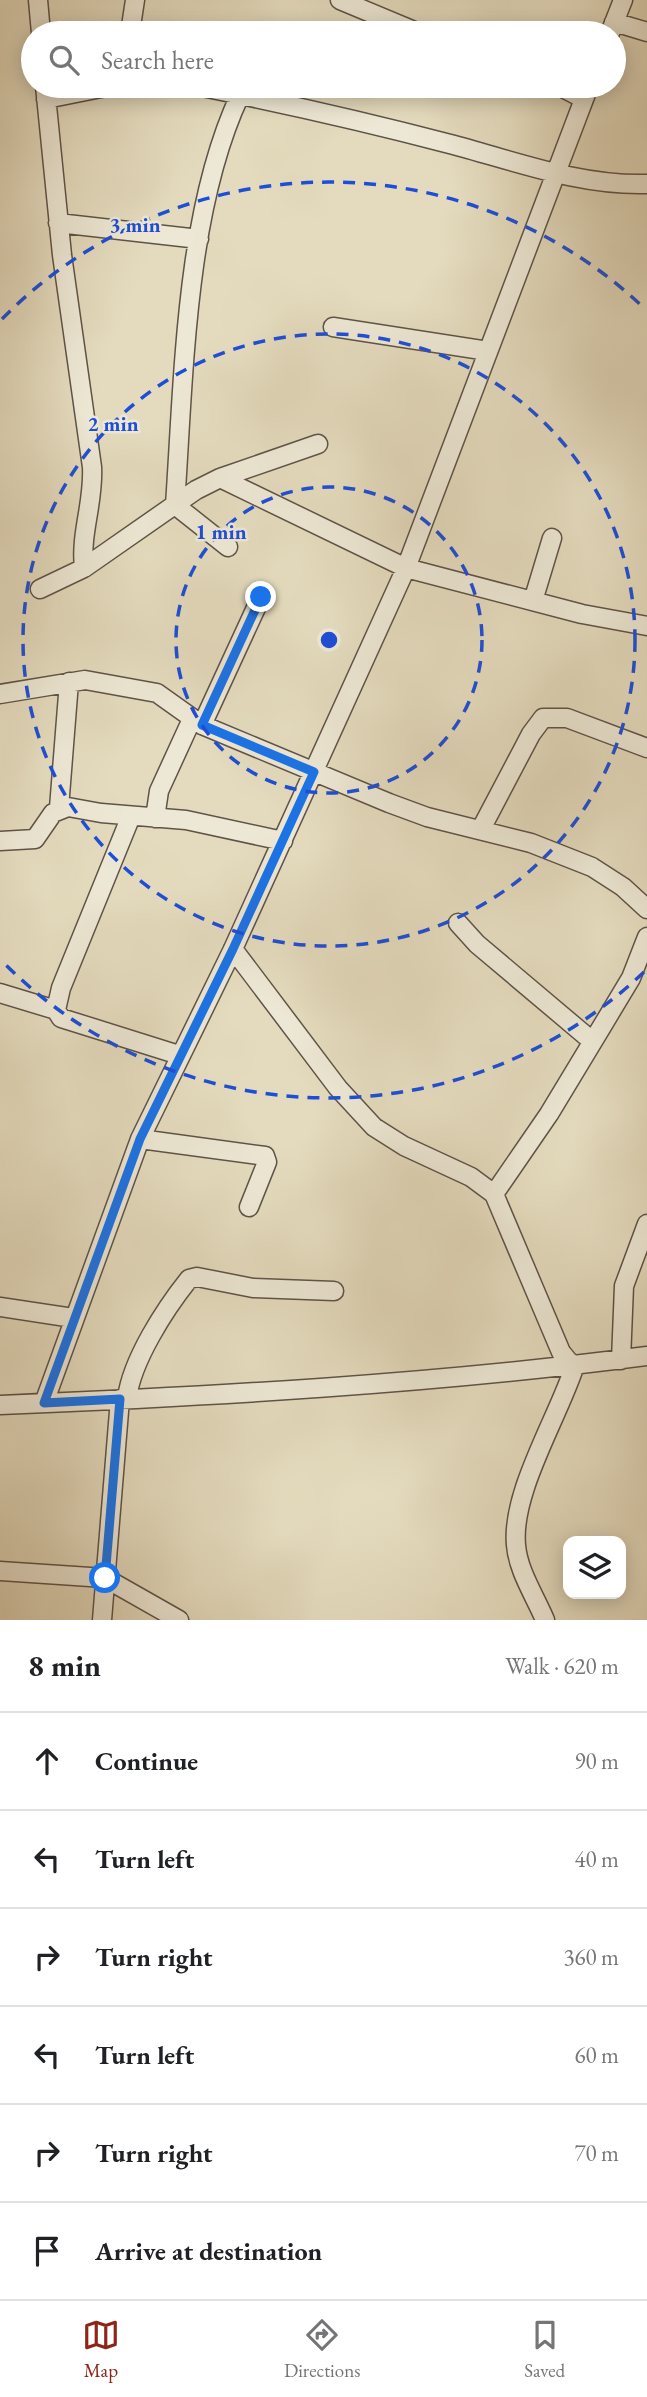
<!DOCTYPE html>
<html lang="en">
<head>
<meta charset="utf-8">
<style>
  body { margin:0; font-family:"EB Garamond",serif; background:#f2f2f2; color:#202124 }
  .controls { position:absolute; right:21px; bottom:21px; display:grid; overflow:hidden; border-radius:14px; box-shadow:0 4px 18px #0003 }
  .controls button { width:63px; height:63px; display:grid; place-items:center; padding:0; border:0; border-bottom:2px solid #e0e0e0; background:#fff; color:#202124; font:35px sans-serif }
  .stop { position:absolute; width:21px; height:21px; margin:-16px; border:5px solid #1a73e8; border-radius:50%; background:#fff }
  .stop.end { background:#1a73e8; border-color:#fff; box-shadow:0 2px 7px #0008 }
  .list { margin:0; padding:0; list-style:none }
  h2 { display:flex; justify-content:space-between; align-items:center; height:91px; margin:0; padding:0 28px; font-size:30px }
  h2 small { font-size:23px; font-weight:400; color:#757577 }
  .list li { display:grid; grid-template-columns:46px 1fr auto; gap:21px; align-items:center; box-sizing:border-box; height:98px; padding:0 28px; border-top:2px solid #e0e0e0 }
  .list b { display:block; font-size:26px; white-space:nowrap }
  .list em { font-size:23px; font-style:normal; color:#757577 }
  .icon { flex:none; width:38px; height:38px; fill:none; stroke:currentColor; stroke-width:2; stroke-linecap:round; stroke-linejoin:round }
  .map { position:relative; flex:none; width:647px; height:1620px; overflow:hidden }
  .search { position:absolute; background:#fff; box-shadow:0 4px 18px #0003; left:21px; right:21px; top:21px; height:77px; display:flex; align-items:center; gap:18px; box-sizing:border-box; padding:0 24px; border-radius:38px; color:#757577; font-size:26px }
  .sheet { height:679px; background:#fff }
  nav { display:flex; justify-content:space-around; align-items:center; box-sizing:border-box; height:98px; border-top:2px solid #e0e0e0; background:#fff; font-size:19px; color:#757577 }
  nav a { display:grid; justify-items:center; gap:4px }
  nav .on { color:#8f2418 }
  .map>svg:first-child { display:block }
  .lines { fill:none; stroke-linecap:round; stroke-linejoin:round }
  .minor-casing { stroke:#5f5348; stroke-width:21 }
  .minor { stroke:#ede8d5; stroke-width:18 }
  .route { stroke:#1a73e8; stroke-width:9 }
  .ring { fill:none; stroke:#1d4ed8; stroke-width:3.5; stroke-dasharray:12 9 }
  .centre { fill:#1d4ed8; stroke:#ede8d5; stroke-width:3.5 }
  .ring-label { font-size:21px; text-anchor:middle; font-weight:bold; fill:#1d4ed8; stroke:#ede8d5; stroke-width:5; stroke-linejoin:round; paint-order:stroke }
</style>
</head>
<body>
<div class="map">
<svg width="647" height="1620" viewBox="0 0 647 1620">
  <rect width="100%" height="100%" fill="#e4dbbe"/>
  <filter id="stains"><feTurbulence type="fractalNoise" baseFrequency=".00286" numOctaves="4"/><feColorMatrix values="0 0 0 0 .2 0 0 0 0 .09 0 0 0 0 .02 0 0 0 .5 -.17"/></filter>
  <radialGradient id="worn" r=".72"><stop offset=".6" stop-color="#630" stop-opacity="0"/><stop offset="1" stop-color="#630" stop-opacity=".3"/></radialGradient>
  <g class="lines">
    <defs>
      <path id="minor" d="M 38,0 L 41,33
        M 340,0 L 419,33
        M 614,22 L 647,32
        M 130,33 L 135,0
        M 610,33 L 623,0
        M 45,86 L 62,255 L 92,467 C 94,503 80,533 84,568
        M 197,86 C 282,103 366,122 450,144 C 515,161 579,186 647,184
        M 559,86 L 584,99
        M 46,99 L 111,86
        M 58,223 L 199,239
        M 333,327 L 488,351
        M 220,478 L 406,568 L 582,614 L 647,626
        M 228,547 L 175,505 C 184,376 185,212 240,95
        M 40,589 L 84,568 L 196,490 L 220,478 L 318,444
        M 533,601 L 552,538
        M 0,694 L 85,680 L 157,693 L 202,725 L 389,803 L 427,817 L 531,843 L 592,867 L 623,887 L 647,909
        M 202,725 L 261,597
        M 59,808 L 69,682
        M 155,818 L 159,791 L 192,719
        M 481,829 L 531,734 L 543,718 L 567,718 L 647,748
        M 0,841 L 35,839 L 53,813 L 68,807 L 101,813 L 186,820 L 283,841
        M 458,923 L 477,944 L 592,1041
        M 233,949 L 338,1088 L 374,1127 L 404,1146 L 471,1177 L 494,1194 L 561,1352 L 574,1368 C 557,1419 511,1493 516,1545 C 518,1571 535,1596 545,1620
        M 0,993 L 56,1010 L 61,1018 L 179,1055
        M 56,1010 L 61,988 L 131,816
        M 140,1139 L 265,1156 L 267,1162 L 249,1207
        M 494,1194 L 549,1114 L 604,1023 L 631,978 L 647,937
        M 0,1307 L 73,1318
        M 621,1360 L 624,1286 L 647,1224
        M 127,1398 C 132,1360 165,1309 189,1279 L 197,1277 L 253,1288 L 334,1291
        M 44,1403 L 140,1139 L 233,949 L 406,568 L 589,86
        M 0,1405 C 216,1396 433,1384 647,1356
        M 0,1571 L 105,1578 L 179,1620
        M 102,1620 L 120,1399"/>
    </defs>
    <use href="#minor" class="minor-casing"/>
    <use href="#minor" class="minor"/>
  </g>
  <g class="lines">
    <path class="route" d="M 105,1578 L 120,1399 L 44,1403 L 140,1139 L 233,949 L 314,772 L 202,725 L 261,597"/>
  </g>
  <g class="ring">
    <circle cx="329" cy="640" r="153"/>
    <circle cx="329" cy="640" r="306"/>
    <path d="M644 972A458 458 0 0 1 2 961M2 319A458 458 0 0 1 644 308"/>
  </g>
  <circle cx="329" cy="640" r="10" class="centre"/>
  <g class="ring-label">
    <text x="135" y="232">3 min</text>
    <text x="113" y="431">2 min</text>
    <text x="221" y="539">1 min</text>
  </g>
  <rect width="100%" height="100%" filter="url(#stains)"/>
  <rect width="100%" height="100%" fill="url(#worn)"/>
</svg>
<div class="controls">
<button><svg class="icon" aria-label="layers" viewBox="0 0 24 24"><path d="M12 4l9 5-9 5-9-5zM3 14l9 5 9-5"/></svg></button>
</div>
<div class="stop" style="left:105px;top:1578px"></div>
<div class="stop end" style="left:261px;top:597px"></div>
<div class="search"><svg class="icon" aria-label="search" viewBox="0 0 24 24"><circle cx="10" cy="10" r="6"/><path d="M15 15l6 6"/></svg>Search here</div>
</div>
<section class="sheet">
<h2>8 min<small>Walk · 620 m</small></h2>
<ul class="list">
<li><svg class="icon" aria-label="ahead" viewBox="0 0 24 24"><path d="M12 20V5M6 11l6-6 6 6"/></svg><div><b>Continue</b></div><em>90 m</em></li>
<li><svg class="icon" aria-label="left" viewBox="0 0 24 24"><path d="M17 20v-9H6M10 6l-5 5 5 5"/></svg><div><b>Turn left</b></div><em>40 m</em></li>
<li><svg class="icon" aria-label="right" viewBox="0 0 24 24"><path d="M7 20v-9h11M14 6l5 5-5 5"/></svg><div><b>Turn right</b></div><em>360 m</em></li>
<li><svg class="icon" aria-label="left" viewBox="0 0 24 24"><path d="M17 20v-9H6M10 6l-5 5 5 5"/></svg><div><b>Turn left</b></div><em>60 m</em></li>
<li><svg class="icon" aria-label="right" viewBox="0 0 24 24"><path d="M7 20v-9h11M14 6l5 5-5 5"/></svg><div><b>Turn right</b></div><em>70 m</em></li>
<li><svg class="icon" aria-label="arrive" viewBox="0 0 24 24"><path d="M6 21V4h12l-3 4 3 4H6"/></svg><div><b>Arrive at destination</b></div></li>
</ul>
</section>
<nav>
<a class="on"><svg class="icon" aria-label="map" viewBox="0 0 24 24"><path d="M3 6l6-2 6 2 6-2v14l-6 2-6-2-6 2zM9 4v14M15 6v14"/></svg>Map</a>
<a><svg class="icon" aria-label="directions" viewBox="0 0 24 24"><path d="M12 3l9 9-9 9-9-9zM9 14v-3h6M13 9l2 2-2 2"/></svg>Directions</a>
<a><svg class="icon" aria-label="saved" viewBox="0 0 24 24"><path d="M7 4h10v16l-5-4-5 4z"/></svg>Saved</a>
</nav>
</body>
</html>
